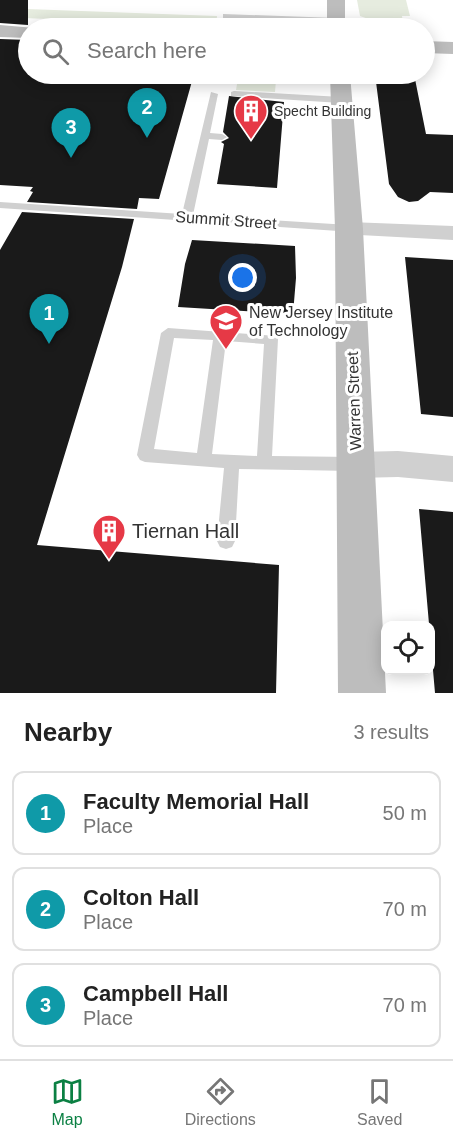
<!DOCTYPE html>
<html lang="en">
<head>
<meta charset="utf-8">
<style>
  body { margin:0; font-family:Arial,sans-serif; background:#f2f2f2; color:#222 }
  .controls { position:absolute; right:18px; bottom:18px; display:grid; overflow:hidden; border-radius:12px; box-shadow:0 3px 15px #0003 }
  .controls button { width:54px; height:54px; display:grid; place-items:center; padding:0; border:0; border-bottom:2px solid #e0e0e0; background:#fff; color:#222; font:30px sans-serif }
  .you { position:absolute; left:243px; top:278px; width:21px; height:21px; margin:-15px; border:4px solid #fff; border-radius:50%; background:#1a73e8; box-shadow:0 0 0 9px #1a73e833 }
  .badge { display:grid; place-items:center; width:39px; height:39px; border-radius:50%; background:#0b8043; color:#fff; font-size:20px; font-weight:700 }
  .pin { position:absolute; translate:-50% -50px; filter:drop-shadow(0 2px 3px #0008) }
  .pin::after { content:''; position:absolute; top:32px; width:21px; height:18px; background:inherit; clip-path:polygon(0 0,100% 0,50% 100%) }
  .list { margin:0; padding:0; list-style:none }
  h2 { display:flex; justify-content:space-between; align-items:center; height:78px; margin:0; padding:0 24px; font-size:26px }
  h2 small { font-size:20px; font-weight:400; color:#767676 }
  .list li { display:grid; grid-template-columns:39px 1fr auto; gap:18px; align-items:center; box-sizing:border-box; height:84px; margin:0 12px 12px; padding:0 12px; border:2px solid #e0e0e0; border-radius:12px }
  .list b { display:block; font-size:22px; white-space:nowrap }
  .list p { margin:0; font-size:20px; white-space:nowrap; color:#767676 }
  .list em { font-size:20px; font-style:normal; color:#767676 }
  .icon { flex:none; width:33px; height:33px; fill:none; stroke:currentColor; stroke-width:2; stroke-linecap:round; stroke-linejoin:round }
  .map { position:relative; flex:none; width:453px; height:693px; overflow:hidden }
  .search { position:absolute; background:#fff; box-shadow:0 3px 15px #0003; left:18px; right:18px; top:18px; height:66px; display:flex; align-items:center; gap:15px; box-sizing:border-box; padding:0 21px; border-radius:33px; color:#767676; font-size:22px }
  .sheet { height:366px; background:#fff }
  nav { display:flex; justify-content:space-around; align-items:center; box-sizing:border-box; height:84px; border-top:2px solid #e0e0e0; background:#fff; font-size:16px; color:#767676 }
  nav a { display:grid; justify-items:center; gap:3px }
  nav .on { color:#0b8043 }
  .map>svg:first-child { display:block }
  .green { fill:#e6ecdf }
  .building { fill:#1a1a1a }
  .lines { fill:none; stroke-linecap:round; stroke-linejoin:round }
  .lane { fill:#d0d0d0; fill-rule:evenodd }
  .street { fill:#d0d0d0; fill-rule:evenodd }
  .secondary { fill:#bdbdbd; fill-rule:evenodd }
  .labels { text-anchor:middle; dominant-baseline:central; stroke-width:6; stroke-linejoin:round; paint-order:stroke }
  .far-poi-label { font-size:14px; fill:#333; stroke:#fff; text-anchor:start }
  .street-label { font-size:16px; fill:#333; stroke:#fff }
  .poi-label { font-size:16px; fill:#333; stroke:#fff; text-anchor:start }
  .near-poi-label { font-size:20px; fill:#333; stroke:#fff; text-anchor:start }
</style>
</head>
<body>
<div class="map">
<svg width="453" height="693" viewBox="0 0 453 693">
  <rect width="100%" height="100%" fill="#fff"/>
  <path class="green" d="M 357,0 L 406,0 L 410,16 L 402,16 L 403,22 L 377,22 L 360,16 Z
    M 0,8 L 217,16 L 216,26 L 0,17 Z
    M 238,78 L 276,80 L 275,92 L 236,90 Z"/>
  <path class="building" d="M 0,0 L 28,0 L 28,25 L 0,23 Z
    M 0,39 L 28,40 L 28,74 L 194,74 L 159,199 L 139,198 L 137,209 L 27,202 L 33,192 L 30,191 L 33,187 L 0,185 Z
    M 375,74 L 414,74 L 426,134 L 453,135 L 453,193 L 430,192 L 418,201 L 409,202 L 398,197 L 389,184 Z
    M 229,96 L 284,102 L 277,188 L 217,184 L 224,144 L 221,142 L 229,138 L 223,132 Z
    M 22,212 L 134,219 L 122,267 L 37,545 L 279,565 L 276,693 L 0,693 L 0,250 Z
    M 192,240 L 295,246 L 296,278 L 293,314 L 178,307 L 185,264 Z
    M 405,257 L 453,260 L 453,417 L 421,414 Z
    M 419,509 L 453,512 L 453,693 L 435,693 Z"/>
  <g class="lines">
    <path class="lane" d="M 223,14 L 336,18 L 340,20 L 336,22 L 226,18 L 223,18 Z
      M 234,91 L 341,97 L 345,100 L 341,103 L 231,96 L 231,92 Z
      M 211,92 L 218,94 L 210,133 L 222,134 L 227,137 L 222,140 L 209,139 L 193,215 L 349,225 L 353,226 L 353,232 L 0,208 L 0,202 L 182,214 Z
      M 168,328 L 276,336 L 278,339 L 272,456 L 353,457 L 359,459 L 361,464 L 359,469 L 353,471 L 239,469 L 235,541 L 232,547 L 226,549 L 220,547 L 217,541 L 224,468 L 145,462 L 140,460 L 137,455 L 161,333 ZM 174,338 L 213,340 L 197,453 L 154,449 ZM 226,341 L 264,344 L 257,456 L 212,454 Z"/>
    <path class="street" d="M 349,222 L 453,226 L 453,240 L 341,234 L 338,229 L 341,224 Z
      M 398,451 L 453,456 L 453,482 L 398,477 L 356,478 L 346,474 L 341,465 L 346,456 L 356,452 Z"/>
    <path class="secondary" d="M 327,0 L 345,0 L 345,28 L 327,28 Z
      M 0,25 L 35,28 L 28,28 L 28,38 L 0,37 Z
      M 424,41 L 453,42 L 453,54 L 424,53 Z
      M 330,74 L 350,74 L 363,229 L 386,693 L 338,693 L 335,229 Z"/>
  </g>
  <defs>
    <symbol id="building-pin" viewBox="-11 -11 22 30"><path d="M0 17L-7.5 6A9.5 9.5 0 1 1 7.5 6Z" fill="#e63946" stroke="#fff"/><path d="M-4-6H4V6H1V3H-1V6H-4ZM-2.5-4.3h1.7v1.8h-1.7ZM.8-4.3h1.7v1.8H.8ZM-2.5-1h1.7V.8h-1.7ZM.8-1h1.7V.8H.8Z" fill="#fff"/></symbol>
    <symbol id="university-pin" viewBox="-11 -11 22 30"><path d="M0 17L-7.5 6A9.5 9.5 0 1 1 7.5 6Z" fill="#e63946" stroke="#fff"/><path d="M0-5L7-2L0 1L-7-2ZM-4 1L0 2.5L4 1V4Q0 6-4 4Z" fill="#fff"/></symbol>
  </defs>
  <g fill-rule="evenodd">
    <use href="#building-pin" x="232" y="92" width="38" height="52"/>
    <use href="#university-pin" x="207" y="302" width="38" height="52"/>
    <use href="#building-pin" x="90" y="512" width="38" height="52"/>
  </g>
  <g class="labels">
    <g class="far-poi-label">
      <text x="274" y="111">Specht Building</text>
    </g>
    <g class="street-label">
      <text transform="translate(226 220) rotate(4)">Summit Street</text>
      <text transform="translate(354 401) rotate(-92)">Warren Street</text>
    </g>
    <g class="poi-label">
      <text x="249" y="312">New Jersey Institute<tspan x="249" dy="18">of Technology</tspan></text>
    </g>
    <g class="near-poi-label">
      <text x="132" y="531">Tiernan Hall</text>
    </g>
  </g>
</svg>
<div class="controls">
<button><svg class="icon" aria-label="locate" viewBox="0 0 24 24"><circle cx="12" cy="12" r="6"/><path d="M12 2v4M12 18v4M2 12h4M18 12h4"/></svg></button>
</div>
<div class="you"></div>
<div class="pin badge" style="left:49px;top:344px;background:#0f9aa8">1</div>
<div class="pin badge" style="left:147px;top:138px;background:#0f9aa8">2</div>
<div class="pin badge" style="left:71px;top:158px;background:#0f9aa8">3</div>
<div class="search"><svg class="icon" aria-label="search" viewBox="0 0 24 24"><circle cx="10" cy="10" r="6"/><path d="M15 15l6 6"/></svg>Search here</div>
</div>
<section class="sheet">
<h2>Nearby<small>3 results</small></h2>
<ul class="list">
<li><span class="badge" style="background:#0f9aa8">1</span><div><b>Faculty Memorial Hall</b><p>Place</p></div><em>50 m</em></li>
<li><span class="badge" style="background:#0f9aa8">2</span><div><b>Colton Hall</b><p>Place</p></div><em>70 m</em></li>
<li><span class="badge" style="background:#0f9aa8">3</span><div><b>Campbell Hall</b><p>Place</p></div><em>70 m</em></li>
</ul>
</section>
<nav>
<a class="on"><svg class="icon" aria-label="map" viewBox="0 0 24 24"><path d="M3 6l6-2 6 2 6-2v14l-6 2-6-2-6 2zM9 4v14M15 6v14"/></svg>Map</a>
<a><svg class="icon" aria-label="directions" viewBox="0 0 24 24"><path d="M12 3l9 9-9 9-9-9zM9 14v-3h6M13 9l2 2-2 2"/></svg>Directions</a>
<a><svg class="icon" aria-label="saved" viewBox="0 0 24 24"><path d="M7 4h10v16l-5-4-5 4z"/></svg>Saved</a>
</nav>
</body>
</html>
